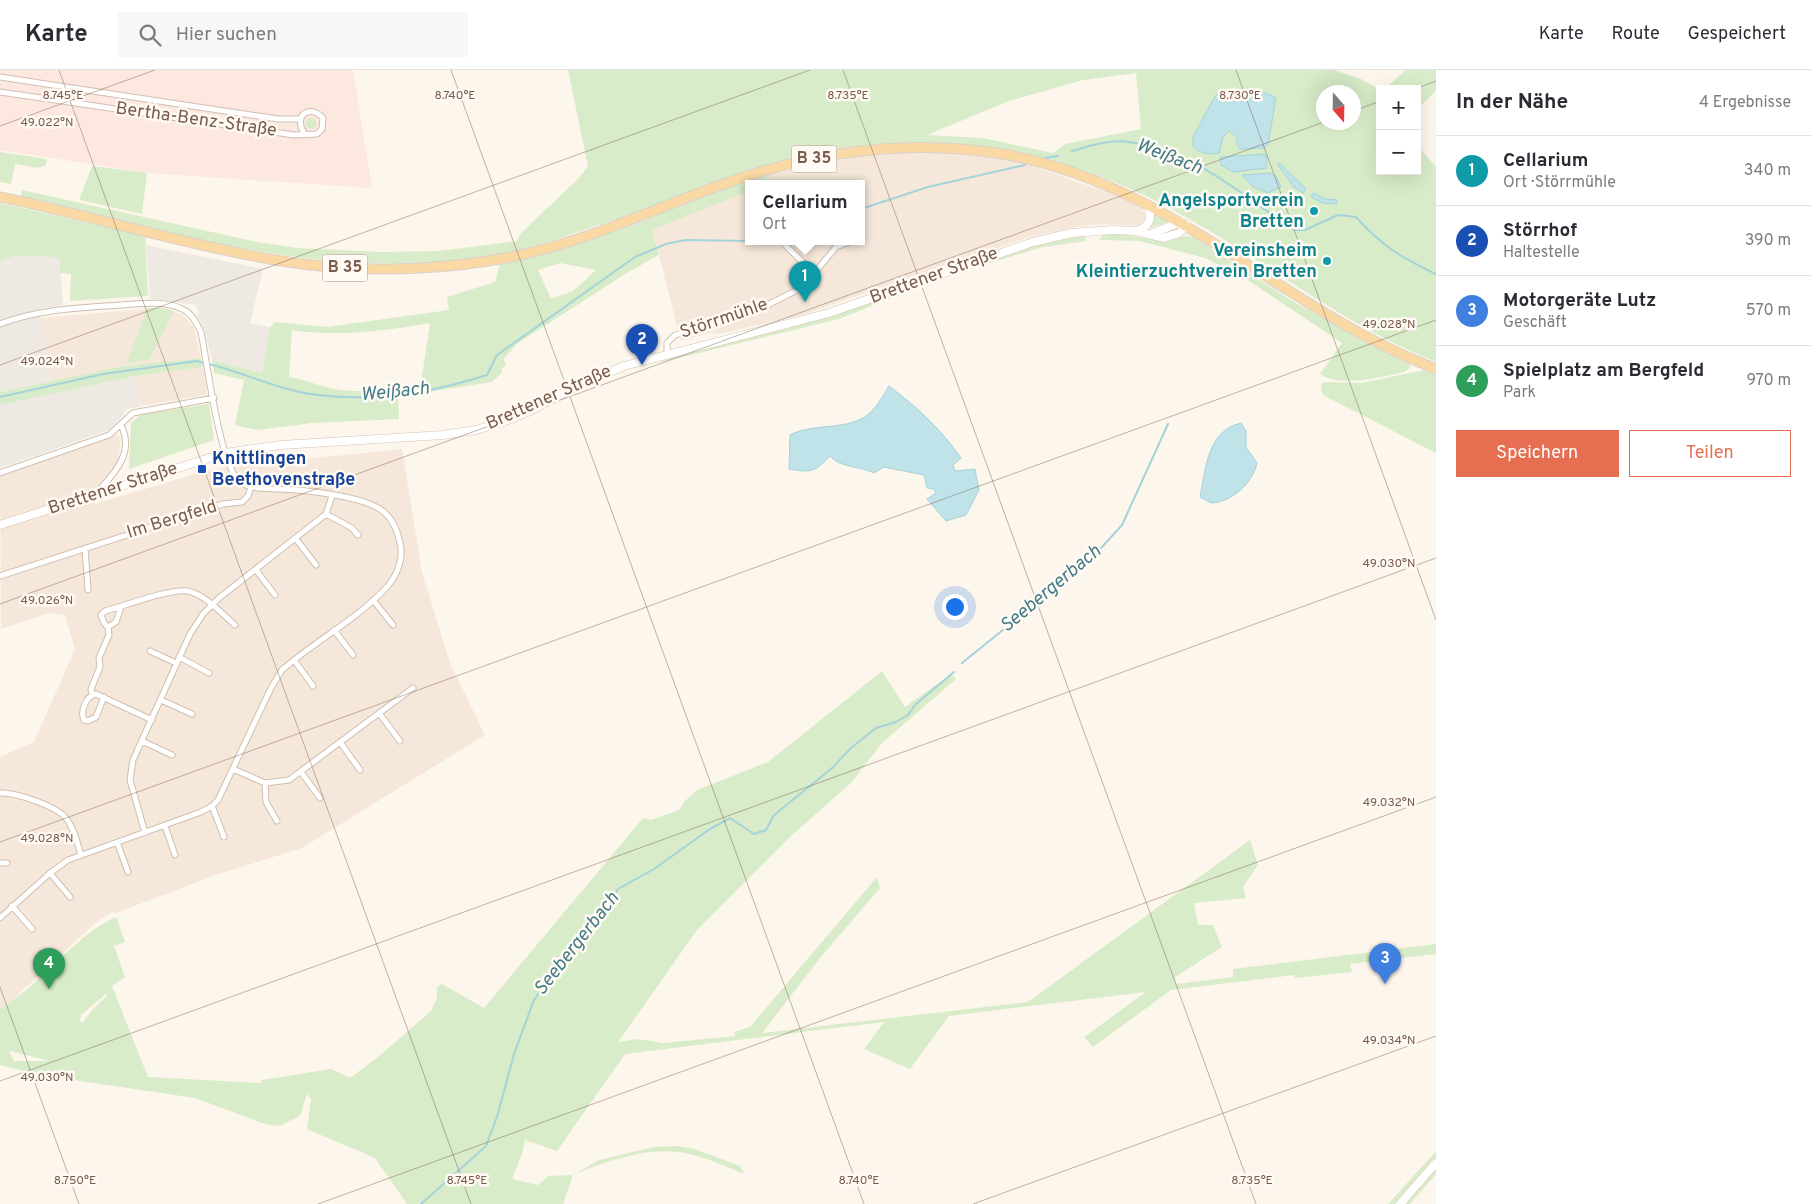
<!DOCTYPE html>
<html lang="de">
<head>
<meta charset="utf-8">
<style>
  body { margin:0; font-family:Overpass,sans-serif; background:#f7f7f7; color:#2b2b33 }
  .controls { position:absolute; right:15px; top:15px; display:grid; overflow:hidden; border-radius:0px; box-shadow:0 5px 20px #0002 }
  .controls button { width:45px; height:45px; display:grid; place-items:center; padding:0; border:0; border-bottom:1px solid #e1e1e2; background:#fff; color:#2b2b33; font:25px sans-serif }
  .compass { position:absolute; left:1316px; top:15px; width:45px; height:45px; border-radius:50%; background:#fff; box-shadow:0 5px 20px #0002; rotate:160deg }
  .you { position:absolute; left:954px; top:536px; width:18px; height:18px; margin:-12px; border:4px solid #fff; border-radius:50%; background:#1a73e8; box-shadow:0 0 0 8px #1a73e833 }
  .badge { display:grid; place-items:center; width:32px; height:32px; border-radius:50%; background:#e76f51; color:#fff; font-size:16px; font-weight:700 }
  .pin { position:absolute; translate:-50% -41px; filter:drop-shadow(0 1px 2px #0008) }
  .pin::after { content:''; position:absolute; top:26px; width:18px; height:15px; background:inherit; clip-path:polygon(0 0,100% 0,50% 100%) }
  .popup { position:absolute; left:745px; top:110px; width:120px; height:65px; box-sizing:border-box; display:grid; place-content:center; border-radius:0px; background:#fff; filter:drop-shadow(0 1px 4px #0005); font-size:16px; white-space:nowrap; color:#7c7c81 }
  .popup b { font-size:19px; color:#2b2b33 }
  .popup::after { content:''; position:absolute; left:50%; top:100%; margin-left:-10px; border:10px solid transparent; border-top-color:#fff }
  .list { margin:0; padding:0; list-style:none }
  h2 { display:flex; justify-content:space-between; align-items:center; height:65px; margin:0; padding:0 20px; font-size:21px }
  h2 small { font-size:16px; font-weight:400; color:#7c7c81 }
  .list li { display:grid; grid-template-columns:32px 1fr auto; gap:15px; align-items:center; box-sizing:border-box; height:70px; padding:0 20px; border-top:1px solid #e1e1e2 }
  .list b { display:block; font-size:19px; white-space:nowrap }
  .list p { margin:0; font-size:16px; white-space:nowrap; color:#7c7c81 }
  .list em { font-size:16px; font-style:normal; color:#7c7c81 }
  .actions { display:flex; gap:10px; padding:15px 20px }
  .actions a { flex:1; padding:11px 0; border:1px solid #e76f51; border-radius:0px; text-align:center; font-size:18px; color:#e76f51 }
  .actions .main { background:#e76f51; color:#fff }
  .icon { flex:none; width:28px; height:28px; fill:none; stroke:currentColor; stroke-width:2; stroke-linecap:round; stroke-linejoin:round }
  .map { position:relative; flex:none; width:1436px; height:1134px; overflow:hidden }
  header { display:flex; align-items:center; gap:30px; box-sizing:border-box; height:70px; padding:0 25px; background:#fff; border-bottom:1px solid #e1e1e2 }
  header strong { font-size:24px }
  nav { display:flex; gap:28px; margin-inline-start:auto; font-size:18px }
  .search { width:350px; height:45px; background:#f7f7f7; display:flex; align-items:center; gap:12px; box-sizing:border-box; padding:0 18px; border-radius:0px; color:#7c7c81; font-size:19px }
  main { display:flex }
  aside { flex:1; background:#fff }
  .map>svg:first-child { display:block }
  .residential { fill:#f5e8da; fill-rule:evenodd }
  .commercial { fill:#fde8e0 }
  .industrial { fill:#efe9e4 }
  .green { fill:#d8ecc9; fill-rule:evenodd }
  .water { fill:#bfe3e8; stroke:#a5d3da }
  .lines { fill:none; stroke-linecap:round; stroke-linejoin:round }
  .stream { stroke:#a5d3da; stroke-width:2 }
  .street-casing { stroke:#d1beb0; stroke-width:7 }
  .secondary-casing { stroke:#d6c0b0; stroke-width:9 }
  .primary-casing { stroke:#dad1cd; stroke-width:11 }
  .street { stroke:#fff; stroke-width:5 }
  .secondary { stroke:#fff; stroke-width:8 }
  .primary { stroke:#fbd9a5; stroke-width:9 }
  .ticks { fill:none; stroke:#7a5c4d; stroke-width:1; stroke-opacity:0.45 }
  .culture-dot { fill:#0f9aa8; stroke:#fffaf3; stroke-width:2 }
  .transit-dot { fill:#1a4fb4; stroke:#fffaf3; stroke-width:2 }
  .labels { text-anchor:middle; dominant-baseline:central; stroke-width:5; stroke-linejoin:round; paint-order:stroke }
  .shield { fill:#fffaf3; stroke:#a28b7f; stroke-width:1 }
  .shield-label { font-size:16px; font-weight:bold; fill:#7a5c4d }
  .street-label { font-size:18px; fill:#7a5c4d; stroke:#fffaf3 }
  .culture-label { font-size:18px; font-weight:bold; fill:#0d838f; stroke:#fffaf3; text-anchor:end }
  .transit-label { font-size:18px; font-weight:bold; fill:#164399; stroke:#fffaf3; text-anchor:start }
  .water-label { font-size:19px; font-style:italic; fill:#437c86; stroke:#fffaf3 }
  .ticks-label { font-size:12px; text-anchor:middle; fill:#7a5c4d; stroke:#fffaf3; stroke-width:5; stroke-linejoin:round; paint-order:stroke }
</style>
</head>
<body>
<header>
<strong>Karte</strong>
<div class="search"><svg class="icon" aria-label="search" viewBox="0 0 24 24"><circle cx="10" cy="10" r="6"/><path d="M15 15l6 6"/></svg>Hier suchen</div>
<nav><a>Karte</a><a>Route</a><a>Gespeichert</a></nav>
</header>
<main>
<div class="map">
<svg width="1436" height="1134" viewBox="0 0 1436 1134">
  <rect width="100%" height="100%" fill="#fdf6ec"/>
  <path class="residential" d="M 923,81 L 965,84 L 1009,90 L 1035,97 L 1118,126 L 1142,138 L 1146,148 L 1139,156 L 1104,154 L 1076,157 L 1029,167 L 802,245 L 719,264 L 709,263 L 681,271 L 649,147 L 767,105 L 846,87 L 890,82 ZM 749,113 L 861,113 L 861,171 L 749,171 Z
    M 145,239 L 164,239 L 183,245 L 194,258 L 201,288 L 122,296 L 52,311 L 40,248 Z
    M 203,297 L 207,320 L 206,325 L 141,336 L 136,306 Z
    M 117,364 L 121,367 L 118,393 L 98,418 L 90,421 L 95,434 L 212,399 L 402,379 L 422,502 L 450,593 L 485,665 L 302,778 L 216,805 L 116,843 L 112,842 L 94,854 L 8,934 L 0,938 L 0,687 L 34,672 L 75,579 L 65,545 L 49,543 L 1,559 L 0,406 Z"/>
  <path class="commercial" d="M 0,0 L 353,0 L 372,118 L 147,103 L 0,80 Z"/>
  <path class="industrial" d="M 146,175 L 263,199 L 250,253 L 270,257 L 262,303 L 212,290 L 204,259 L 197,246 L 199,241 L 196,235 L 150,229 Z
    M 15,186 L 56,187 L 60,191 L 63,235 L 39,239 L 52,311 L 0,322 L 0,191 Z
    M 136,306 L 141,337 L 129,338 L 124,341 L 123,346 L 109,360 L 0,398 L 0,335 Z"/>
  <path class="green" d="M 568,0 L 1334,0 L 1361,9 L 1380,20 L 1380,101 L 1417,101 L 1417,75 L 1436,97 L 1436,292 C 1333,251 1249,177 1150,128 C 1078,92 1002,77 923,72 L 920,78 L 792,93 L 767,105 L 767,113 L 749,113 L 749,121 L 652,160 L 659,185 L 625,204 L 518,273 L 504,288 L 506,295 L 502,298 L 502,303 L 491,312 L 398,327 L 399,349 L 312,353 L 257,360 L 235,355 L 244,310 L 214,303 L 212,290 L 262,303 L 270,257 L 275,252 L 327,257 L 449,240 L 447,227 L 495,212 L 500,194 C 551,183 599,168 648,149 L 644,141 C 594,154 548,176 496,185 C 335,214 177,164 21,127 L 22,120 L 257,172 L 297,178 L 381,182 L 439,181 L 517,171 L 520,164 L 579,108 L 588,96 ZM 1136,3 L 1141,59 L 1065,74 L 1053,83 L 983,68 L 927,65 L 1009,31 L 1083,10 ZM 1243,20 L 1238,77 L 1234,63 L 1229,61 L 1223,67 ZM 1324,22 L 1354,22 L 1354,52 L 1324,52 ZM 560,193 L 596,200 L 573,221 L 551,229 L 538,200 ZM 430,253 L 421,313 C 391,320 364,324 335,319 C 319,316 304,309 289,307 L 292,260 C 337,267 386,261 430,253 Z
    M 1406,0 L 1436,0 L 1436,21 L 1417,39 L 1417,19 L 1384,19 Z
    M305.5 53a5.5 5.5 0 1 1 11 0a5.5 5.5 0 1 1-11 0Z
    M 0,82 L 47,89 L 46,95 L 38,98 L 15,94 L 11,114 L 0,112 Z
    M 92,96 L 147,103 L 142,144 L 79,130 Z
    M 0,133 L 145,166 L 148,226 L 70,231 L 71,204 L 60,203 L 60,191 L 56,187 L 15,186 L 0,191 Z
    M 1153,143 L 1168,151 L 1168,152 L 1150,158 Z
    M 1114,163 L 1166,172 L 1185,166 L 1193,167 L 1294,232 L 1410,294 L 1410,298 L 1404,302 C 1382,307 1340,318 1320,304 L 1342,273 L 1249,211 L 1205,188 L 1140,171 L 1099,170 L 1102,166 Z
    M 1081,166 L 1085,167 L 1087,171 L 1043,177 L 1000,190 L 942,208 L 839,249 L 662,292 L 660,290 L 818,250 L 1030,177 Z
    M 147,238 L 163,238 L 174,241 L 149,290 L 127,293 Z
    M 201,288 L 203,297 L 136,306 L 0,335 L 0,322 L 122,296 Z
    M 1424,300 L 1436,305 L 1436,383 L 1323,325 L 1321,318 L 1322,313 L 1327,312 L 1362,313 Z
    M 209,334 L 214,370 L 129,399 L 131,353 L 142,344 Z
    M 882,601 L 905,637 L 951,604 L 956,609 L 882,673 L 851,713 L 791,766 L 697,860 L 618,972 L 638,969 L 663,973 L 736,966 L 734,962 L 750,957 L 877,807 L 880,818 L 820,888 L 762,963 L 1028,932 L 1250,770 L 1258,795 L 1243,817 L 1246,828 L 1194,833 L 1198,855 L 1213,855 L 1222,877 L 1175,907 L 1176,914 L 1233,907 L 1233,899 L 1436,874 L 1436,884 L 1350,894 L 1352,902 L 1295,908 L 1294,905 L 1171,920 L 1093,977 L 1084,967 L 1146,922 L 949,946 L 910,999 L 864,979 L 884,952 L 625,984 L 557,1081 L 525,1070 L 522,1084 L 512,1109 L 538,1115 L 548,1106 L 573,1105 L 599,1090 L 654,1077 L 678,1076 L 695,1079 L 740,1096 L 744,1104 C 727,1097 710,1089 693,1085 C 652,1074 611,1090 573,1105 L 563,1134 L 407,1134 L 375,1088 L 307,1059 L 311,1029 L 307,1024 L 300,1046 L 279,1056 L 265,1054 L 195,1028 L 40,1005 L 0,995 L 0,938 C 44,914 71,867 116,847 L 125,872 L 114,876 L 125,907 L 112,916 L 148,1007 L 261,1013 L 262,1010 L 331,999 L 350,1008 L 378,987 L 431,941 L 437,928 L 437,917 L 442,914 L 484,938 L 643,748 L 651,750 L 679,740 L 686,730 L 697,720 L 768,692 ZM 106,924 L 107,926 L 92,940 L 82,953 L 80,951 L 81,945 ZM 10,982 L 10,981 L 49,991 L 14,991 Z
    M 1436,1081 L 1436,1093 L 1400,1134 L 1388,1134 Z
    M 1436,1098 L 1436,1104 L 1410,1134 L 1405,1134 Z"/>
  <path class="water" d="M 1226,20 C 1241,20 1263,19 1276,28 L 1268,74 L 1264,78 L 1241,79 L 1238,77 L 1236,66 L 1229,61 L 1223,67 L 1219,83 C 1209,85 1200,84 1193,76 L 1193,67 L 1215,26 Z
    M 1266,84 L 1267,98 L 1233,102 L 1221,95 L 1220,87 Z
    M 1279,93 L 1306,119 L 1303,123 L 1294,117 L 1278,95 Z
    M 1271,103 L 1276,106 L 1281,117 L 1268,123 L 1253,117 L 1242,105 Z
    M 1313,123 L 1325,129 L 1337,130 L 1337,134 L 1323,133 L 1311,127 Z
    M 889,316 C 917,337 941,359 961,388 L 953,395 L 955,401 L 975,399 L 979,420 L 966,445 L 946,451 L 927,429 L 936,423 L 934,419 L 927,418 L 924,405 L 884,397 L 874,403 C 860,396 840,398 830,386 C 815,402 811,403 789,399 L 790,365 C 814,352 850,362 871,342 C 878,335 884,324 889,316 Z
    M 1241,353 L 1246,361 L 1246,377 L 1257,393 C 1253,413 1232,432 1211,433 L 1200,427 C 1206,398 1207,361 1241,353 Z"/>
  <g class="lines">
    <path class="stream" d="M 1072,81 C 1090,76 1110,69 1129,72 C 1193,80 1242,125 1294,160 L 1305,160 L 1338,145 L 1356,147 C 1382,176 1400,187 1436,204
      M 1045,88 L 1058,86
      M 861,139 L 928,117 L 1025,95
      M 209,294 C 245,303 281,321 318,325 C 375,332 434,322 487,305 L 497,285 L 635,187 L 666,174 L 685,170 L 751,171
      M 0,327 L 103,304 L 197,291 L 204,293
      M 962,593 L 1093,487 L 1122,455 L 1168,354
      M 421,1134 L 486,1076 L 497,1047 L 514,984 L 534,930 L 577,871 L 601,847 L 618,819 L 654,799 L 710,759 L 730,748 L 754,764 L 766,760 L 774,745 L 831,699 L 851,678 L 876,658 L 896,652 L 908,645 L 915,635 L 954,602"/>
    <defs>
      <path id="street" d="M 0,7 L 278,49 L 300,49
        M 0,22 L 294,65 L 317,64 L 322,59 L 323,48 C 309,33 293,46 304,63
        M 785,171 L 785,175 L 814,203
        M 0,254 C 39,239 80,238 121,235 C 140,234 164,230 182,239 C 192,243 196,253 201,262 C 207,292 220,395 239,411 C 250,420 267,418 279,419 C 304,420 368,426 385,443 C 393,450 398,463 400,473 C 404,489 397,506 386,518 C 356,550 315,571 282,600 L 271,618 L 218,730 L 212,736 L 201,742 L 68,790 L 50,803 L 0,848
        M 667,284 L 667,273 L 675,265 L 750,244 L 803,217 L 836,177 L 852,171
        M 0,403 L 109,365 L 133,343 L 214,328
        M 101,423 L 100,419 C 117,401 134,381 121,355
        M 326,444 L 352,458 L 358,465
        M 296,469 L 316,495
        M 85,478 L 88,520
        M 256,500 L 275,525
        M 0,506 L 223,434 L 242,432 L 248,426 L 251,417
        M 373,530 L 393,555
        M 121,537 L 116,552 L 108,557 L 104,553 L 101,545 L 105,541 C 124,536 171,518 188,521 C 206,525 222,544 235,555
        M 334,560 L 353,585
        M 150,581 L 176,593
        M 179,587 L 209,603
        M 294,590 L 313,616
        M 92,624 L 91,619 L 100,597 L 99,588 L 109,565 L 108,557
        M 104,627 L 96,647 L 88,651 L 84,650 C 80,641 86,626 96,624 L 152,650
        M 161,630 L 192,644
        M 379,643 L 400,671
        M 142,671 L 172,685
        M 340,672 L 360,700
        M 233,699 L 265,713 L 289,710 L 413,618
        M 301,702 L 320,728
        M 265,713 L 266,732 L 277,751
        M 0,723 C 15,722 56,736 66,748 C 74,758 77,772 81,785
        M 212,736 L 224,767
        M 165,756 L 175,785
        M 145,763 L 130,710 L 133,690 L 190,564 L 203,544 L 219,528 L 326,444 L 332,426
        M 117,772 L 128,802
        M 0,793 L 7,793
        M 50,803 L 70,827
        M 12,836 L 32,859"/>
      <path id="secondary" d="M 1136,161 C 1149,158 1154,147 1147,134
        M 1151,164 L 1181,152
        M 0,455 L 225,383 L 281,375 L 443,365 L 476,360 L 503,352 L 530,341 L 577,316 L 624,296 L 829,243 L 1033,172 L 1072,163 L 1113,160 L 1136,161 L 1163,168 L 1179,163 L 1187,155
        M 1400,1134 L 1436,1093"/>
      <path id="primary" d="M 0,127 C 92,146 182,174 275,190 C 347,202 422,202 494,190 C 583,176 663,133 747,106 C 829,80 917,70 1002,84 C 1170,112 1283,240 1436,299"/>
    </defs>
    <use href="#street" class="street-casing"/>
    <use href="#secondary" class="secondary-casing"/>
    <use href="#primary" class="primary-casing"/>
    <use href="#street" class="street"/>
    <use href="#secondary" class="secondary"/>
    <use href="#primary" class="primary"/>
  </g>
  <path class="ticks" d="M 59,0 L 471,1134M 451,0 L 864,1134M 843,0 L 1256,1134M 1236,0 L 1436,550M 1415,19 L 1436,11M 1354,41 L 1380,31M 0,56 L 155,0M 0,295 L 810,0M 0,534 L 1324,52M 0,772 L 1436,250M 0,917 L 79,1134M 0,1011 L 1436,488M 318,1134 L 1436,727M 973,1134 L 1436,966"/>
  <g class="culture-dot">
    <circle cx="1314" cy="141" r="5"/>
    <circle cx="1327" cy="191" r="5"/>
  </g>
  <rect class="transit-dot" x="197" y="394" width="10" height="10" rx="2.5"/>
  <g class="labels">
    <g class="shield">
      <rect x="791.5" y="75.5" width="45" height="27" rx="4"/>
      <rect x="322.5" y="184.5" width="45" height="27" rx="4"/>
    </g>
    <g class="shield-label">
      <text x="814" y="89">B 35</text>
      <text x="345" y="198">B 35</text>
    </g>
    <g class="street-label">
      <text transform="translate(196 50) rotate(8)">Bertha-Benz-Straße</text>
      <text transform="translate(934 206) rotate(-20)">Brettener Straße</text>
      <text transform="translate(724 249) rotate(-19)">Störrmühle</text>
      <text transform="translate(549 328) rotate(-24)">Brettener Straße</text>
      <text transform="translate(113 419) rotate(-18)">Brettener Straße</text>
      <text transform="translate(172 450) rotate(-17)">Im Bergfeld</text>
    </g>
    <g class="culture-label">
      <text x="1304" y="131">Angelsportverein<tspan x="1304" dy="21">Bretten</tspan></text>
      <text x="1317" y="181">Vereinsheim<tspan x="1317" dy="21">Kleintierzuchtverein Bretten</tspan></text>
    </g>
    <g class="transit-label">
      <text x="212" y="389">Knittlingen<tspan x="212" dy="21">Beethovenstraße</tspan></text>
    </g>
    <g class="water-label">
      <text transform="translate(1169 87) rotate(21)">Weißach</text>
      <text transform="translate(395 322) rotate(-6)">Weißach</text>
      <text transform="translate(1051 519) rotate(-40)">Seebergerbach</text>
      <text transform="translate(577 874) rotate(-52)">Seebergerbach</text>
    </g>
  </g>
  <g class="ticks-label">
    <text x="63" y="29">8.745°E</text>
    <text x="455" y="29">8.740°E</text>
    <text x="848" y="29">8.735°E</text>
    <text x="1240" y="29">8.730°E</text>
    <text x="47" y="56">49.022°N</text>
    <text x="1389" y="258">49.028°N</text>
    <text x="47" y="295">49.024°N</text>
    <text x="1389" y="497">49.030°N</text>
    <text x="47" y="534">49.026°N</text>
    <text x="1389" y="736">49.032°N</text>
    <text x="47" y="772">49.028°N</text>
    <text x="1389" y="974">49.034°N</text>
    <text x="47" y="1011">49.030°N</text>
    <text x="75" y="1114">8.750°E</text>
    <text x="467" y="1114">8.745°E</text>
    <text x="859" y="1114">8.740°E</text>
    <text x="1252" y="1114">8.735°E</text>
  </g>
</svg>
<div class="controls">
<button>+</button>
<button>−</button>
</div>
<svg class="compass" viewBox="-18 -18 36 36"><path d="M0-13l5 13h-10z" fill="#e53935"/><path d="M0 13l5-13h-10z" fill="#7c7c81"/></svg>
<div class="you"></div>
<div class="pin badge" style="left:805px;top:232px;background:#0f9aa8">1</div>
<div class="popup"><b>Cellarium</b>Ort</div>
<div class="pin badge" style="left:642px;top:295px;background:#1a4fb4">2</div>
<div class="pin badge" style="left:1385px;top:914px;background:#3f7fe0">3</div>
<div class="pin badge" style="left:49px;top:919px;background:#2e9e5b">4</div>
</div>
<aside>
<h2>In der Nähe<small>4 Ergebnisse</small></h2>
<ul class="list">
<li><span class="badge" style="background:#0f9aa8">1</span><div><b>Cellarium</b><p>Ort · Störrmühle</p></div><em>340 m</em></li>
<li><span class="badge" style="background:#1a4fb4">2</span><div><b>Störrhof</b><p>Haltestelle</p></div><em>390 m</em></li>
<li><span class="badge" style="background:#3f7fe0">3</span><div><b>Motorgeräte Lutz</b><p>Geschäft</p></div><em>570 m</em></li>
<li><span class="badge" style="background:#2e9e5b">4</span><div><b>Spielplatz am Bergfeld</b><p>Park</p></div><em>970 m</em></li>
</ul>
<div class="actions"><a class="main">Speichern</a><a>Teilen</a></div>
</aside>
</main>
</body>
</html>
